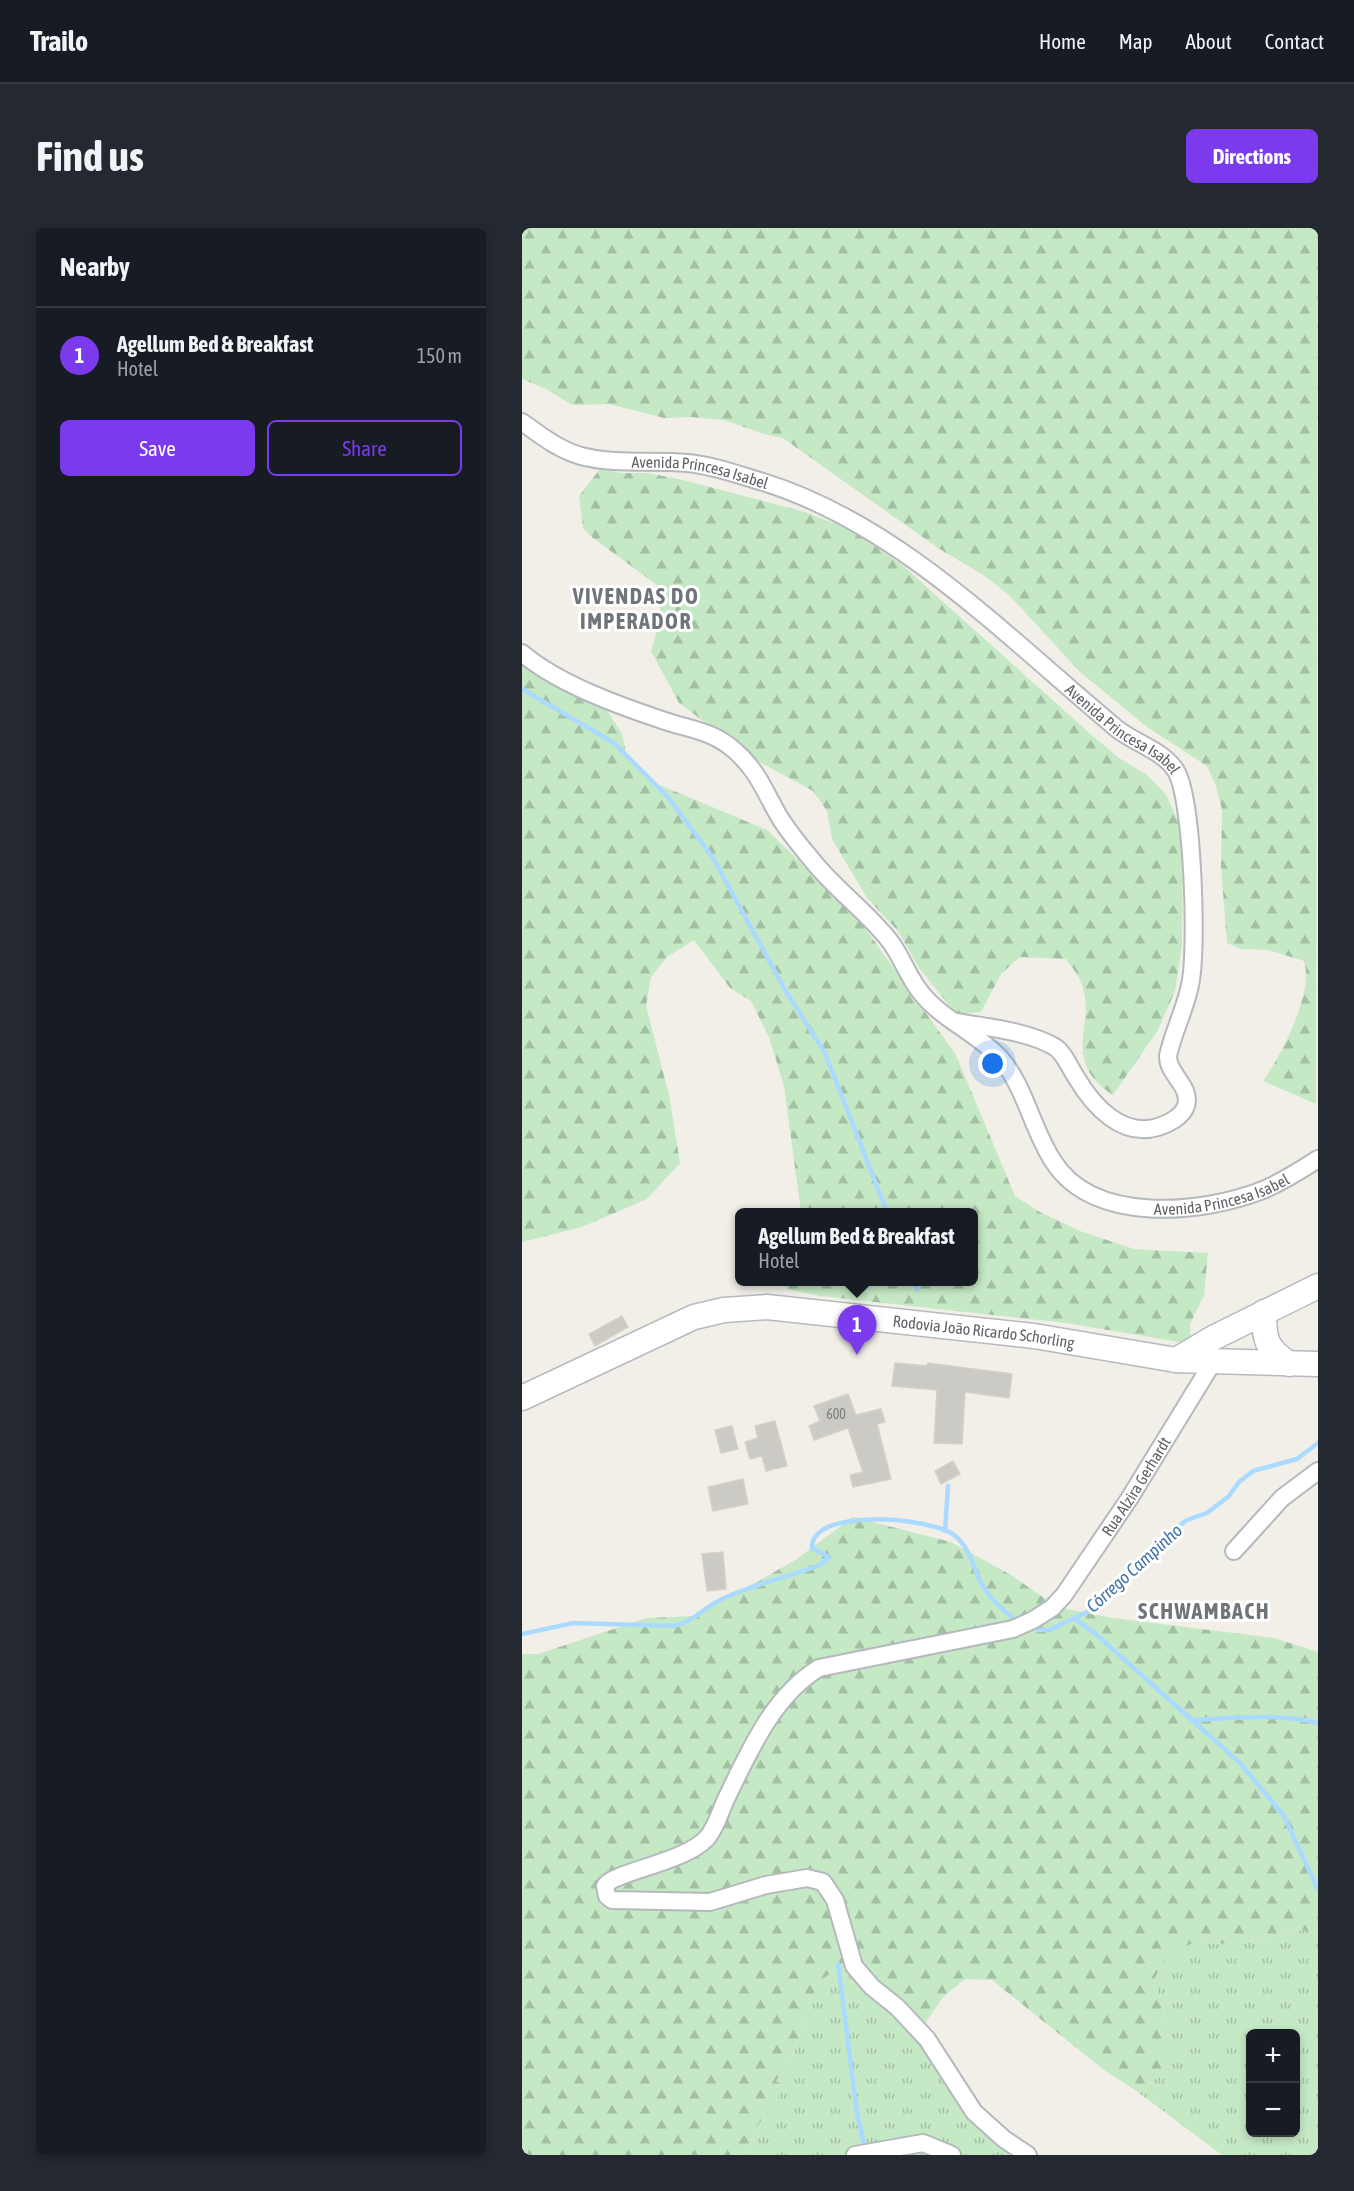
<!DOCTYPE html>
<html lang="en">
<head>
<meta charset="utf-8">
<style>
  body { margin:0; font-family:"Asap Condensed",sans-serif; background:#242831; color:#f1f3f6 }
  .controls { position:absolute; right:18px; bottom:18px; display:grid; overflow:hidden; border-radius:9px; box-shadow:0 3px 9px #0003 }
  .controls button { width:54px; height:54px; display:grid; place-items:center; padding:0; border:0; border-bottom:2px solid #363941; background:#171b24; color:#f1f3f6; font:30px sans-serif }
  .you { position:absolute; left:471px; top:836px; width:21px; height:21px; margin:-15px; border:4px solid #fff; border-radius:50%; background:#1a73e8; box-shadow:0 0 0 9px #1a73e833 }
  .badge { display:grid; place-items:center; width:39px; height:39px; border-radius:50%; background:#7c3aed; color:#fff; font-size:20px; font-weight:700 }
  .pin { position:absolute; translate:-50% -50px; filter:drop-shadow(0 2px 3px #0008) }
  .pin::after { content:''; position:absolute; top:32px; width:21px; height:18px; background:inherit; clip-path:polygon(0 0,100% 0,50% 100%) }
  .popup { position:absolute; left:213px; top:980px; width:243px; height:78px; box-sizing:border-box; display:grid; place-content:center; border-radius:9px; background:#171b24; filter:drop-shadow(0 2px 4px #0005); font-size:20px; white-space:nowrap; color:#9ea1a6 }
  .popup b { font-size:22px; color:#f1f3f6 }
  .popup::after { content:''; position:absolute; left:50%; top:100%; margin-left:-12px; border:12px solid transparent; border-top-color:#171b24 }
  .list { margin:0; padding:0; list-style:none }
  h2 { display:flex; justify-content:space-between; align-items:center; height:78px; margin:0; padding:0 24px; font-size:26px }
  h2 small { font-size:20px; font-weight:400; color:#9ea1a6 }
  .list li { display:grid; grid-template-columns:39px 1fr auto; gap:18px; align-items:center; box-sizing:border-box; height:96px; padding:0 24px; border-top:2px solid #363941 }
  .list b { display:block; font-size:22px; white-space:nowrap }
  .list p { margin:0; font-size:20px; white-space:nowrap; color:#9ea1a6 }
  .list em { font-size:20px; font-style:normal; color:#9ea1a6 }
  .actions { display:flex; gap:12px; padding:18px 24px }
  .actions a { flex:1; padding:14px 0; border:2px solid #7c3aed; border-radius:9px; text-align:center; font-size:21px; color:#7c3aed }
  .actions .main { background:#7c3aed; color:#fff }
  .map { position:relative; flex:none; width:796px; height:1927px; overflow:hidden; border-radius:9px }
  header { display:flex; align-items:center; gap:36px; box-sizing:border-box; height:84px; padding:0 30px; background:#171b24; border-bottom:2px solid #363941 }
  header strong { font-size:28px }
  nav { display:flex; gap:33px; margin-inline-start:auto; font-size:21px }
  .intro { display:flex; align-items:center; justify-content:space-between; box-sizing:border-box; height:144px; padding:0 36px }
  h1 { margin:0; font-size:42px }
  .button { padding:15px 27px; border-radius:9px; background:#7c3aed; color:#fff; font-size:21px; font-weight:700 }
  main { display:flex; gap:36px; padding:0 36px }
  aside { flex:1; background:#171b24; border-radius:9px; box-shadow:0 3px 9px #0003 }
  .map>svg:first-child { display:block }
  .grass { fill:url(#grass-tufts); fill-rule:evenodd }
  .forest { fill:url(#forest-firs) }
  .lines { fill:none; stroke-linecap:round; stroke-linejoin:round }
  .stream { stroke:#aadaff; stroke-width:4.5 }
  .building { fill:#cccac5; stroke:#d6d1c6; stroke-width:1.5 }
  .street-casing { stroke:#b5b8bc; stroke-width:20 }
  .secondary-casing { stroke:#b6babf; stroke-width:27 }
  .street { stroke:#fff; stroke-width:16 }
  .secondary { stroke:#fff; stroke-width:24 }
  .labels { text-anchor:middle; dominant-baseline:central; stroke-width:6; stroke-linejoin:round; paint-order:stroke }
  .number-label { font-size:14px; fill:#7a7d7f }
  .street-label { font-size:16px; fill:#5f6368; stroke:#fff }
  .water-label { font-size:18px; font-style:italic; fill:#4174aa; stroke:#fff }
  .district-label { font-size:22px; font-weight:bold; letter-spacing:1.5px; fill:#70757a; stroke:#fff }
</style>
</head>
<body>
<header>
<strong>Trailo</strong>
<nav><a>Home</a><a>Map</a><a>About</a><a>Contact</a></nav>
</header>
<div class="intro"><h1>Find us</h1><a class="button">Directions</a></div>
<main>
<aside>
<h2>Nearby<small></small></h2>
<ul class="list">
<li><span class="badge">1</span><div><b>Agellum Bed &amp; Breakfast</b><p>Hotel</p></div><em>150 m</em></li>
</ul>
<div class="actions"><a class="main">Save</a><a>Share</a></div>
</aside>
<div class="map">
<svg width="796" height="1927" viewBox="0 0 796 1927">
  <defs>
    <pattern id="grass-tufts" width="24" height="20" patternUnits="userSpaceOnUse" patternTransform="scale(1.5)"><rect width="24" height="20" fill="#c5e8c5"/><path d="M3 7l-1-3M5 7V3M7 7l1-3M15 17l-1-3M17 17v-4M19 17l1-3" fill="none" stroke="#a3c0a4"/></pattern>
    <pattern id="forest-firs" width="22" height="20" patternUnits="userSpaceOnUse" patternTransform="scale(1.5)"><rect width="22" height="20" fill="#c5e8c5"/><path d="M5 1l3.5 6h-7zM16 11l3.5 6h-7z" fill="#a3c0a4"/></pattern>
  </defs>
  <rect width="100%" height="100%" fill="#f1efe8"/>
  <path class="grass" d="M 779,1702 L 796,1706 L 796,1927 L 700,1927 L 613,1862 L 631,1854 L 646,1798 L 632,1752 L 645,1726 L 671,1715 L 716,1716 ZM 728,1806 L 774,1806 L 774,1904 L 728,1904 Z
    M 327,1730 L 349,1740 L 364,1767 L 388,1792 L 404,1794 L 405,1816 L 418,1840 L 504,1927 L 227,1927 L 231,1904 L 263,1859 L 254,1853 L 268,1834 L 296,1755 Z"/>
  <path class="forest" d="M 0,0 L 796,0 L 794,876 L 741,853 C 760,826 792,765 782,733 L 746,722 L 719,721 L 705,715 L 699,638 L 700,582 L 694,558 L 685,538 L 625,499 L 557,443 L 488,368 L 463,348 L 416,320 L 261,210 L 242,206 L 202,192 L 169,189 L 142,190 L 87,176 L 50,177 L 24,161 L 0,151 Z
    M 78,241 L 100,245 L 126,245 L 161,252 L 283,284 L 330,302 L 379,336 L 565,503 L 597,530 L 625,547 L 643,565 L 661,603 L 660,718 L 653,763 L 636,802 L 591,867 C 534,830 579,794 557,750 C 554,743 548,737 544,731 L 498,729 L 479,746 L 459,784 L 434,786 L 397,740 L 376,703 L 345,670 L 310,611 L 305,583 L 291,563 L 234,532 L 157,475 L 129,423 L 137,396 L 139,360 L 71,310 L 61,300 L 57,268 Z
    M 0,422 L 81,476 L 100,506 L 105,530 L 133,555 L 245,602 L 335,689 L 434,827 L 493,968 L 518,984 L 558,1003 L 612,1021 L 686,1025 L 682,1067 L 668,1096 L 669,1116 L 544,1095 L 298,1068 L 265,1061 L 267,1054 L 452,1054 L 452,984 L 279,984 L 262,858 L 247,809 L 229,773 L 208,760 L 172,712 L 145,729 L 129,749 L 124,778 L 147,867 L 158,935 L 125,971 L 60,999 L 0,1014 Z
    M 331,1289 L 429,1314 L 489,1347 L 535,1379 L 591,1390 L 752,1410 L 796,1424 L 796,1706 L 779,1702 L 716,1716 L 671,1715 L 645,1726 L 632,1752 L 646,1798 L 642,1834 L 631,1854 L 613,1862 L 582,1842 L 470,1752 L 443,1751 L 421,1769 L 404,1794 L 388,1792 L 364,1767 L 349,1740 L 327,1730 L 296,1755 L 268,1834 L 254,1853 L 264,1858 L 231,1904 L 227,1927 L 0,1927 L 0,1426 L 16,1426 L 125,1390 L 173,1388 L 272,1333 Z"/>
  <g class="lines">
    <path class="stream" d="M 0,461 L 92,515 L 146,569 L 191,630 L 263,762 L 303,825 L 365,984
      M 392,1054 L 395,1061
      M 423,1303 L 426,1258
      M 552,1390 L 576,1408 L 718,1535 L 762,1588 L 796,1662
      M 515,1402 L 527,1402 L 569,1382 L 618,1338 L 647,1305 L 665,1292 L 685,1285 L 707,1268 L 717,1254 L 731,1243 L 775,1231 L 796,1215
      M 0,1406 L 51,1395 L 152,1398 C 176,1391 181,1380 200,1371 C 231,1356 266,1349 298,1337 L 307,1329 L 290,1320 C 289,1278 411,1290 432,1307 C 448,1319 451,1339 459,1355 C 467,1370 480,1382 494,1392
      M 671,1492 C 712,1490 756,1485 796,1495
      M 316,1736 L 335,1885 L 343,1921"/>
  </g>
  <path class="building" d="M 100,1088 L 106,1099 L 73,1118 L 67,1106 Z
    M 373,1135 L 405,1138 L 406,1135 L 490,1146 L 487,1170 L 443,1164 L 440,1216 L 412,1215 L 415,1162 L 370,1158 Z
    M 326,1166 L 334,1187 L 359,1181 L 363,1194 L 355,1196 L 369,1251 L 331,1259 L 328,1247 L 341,1244 L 326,1200 L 292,1212 L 287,1198 L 298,1193 L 292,1178 Z
    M 253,1193 L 265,1238 L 244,1243 L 240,1228 L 228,1231 L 223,1214 L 236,1210 L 233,1198 Z
    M 210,1198 L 216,1221 L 199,1225 L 193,1202 Z
    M 431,1233 L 438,1246 L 419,1256 L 413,1243 Z
    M 221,1251 L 226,1276 L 191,1283 L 186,1259 Z
    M 201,1324 L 204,1361 L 185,1363 L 180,1326 Z"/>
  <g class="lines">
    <defs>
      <g id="street">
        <path id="s1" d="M 0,194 C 18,207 37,222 59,228 C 93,237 130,232 165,235 C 190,237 217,247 241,254 C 377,296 487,411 594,500 C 612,515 641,522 654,543 C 671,571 676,723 668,757 C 663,782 651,804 646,828 C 645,846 670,858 664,878 C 660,889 646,896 636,899 C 600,910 571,878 554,849 C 548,840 542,825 533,819 C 505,803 468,800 436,794"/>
        <path id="s2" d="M 0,425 C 36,456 98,478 143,493 C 167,501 190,503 211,521 C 236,542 242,563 258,590 C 267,604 279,619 290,632 C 313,661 344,683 367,712 C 380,728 386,750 400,766 C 421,792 455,805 478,830 C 503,858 510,901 531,933 C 571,997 680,986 741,962 C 760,954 779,942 796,931"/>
        <path d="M 712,1323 L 760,1270 L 796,1243"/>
        <path d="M 333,1927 L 401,1915 L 430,1927"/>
        <path id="s3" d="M 506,1927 L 482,1911 L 452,1884 L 405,1811 L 375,1779 L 350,1759 L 332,1738 L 313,1672 L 301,1654 L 285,1650 L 244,1657 L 188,1674 L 90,1672 L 85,1668 L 83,1658 C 90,1644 162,1635 185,1610 C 195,1598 198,1583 205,1569 C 228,1522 251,1468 297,1440 L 491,1401 L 511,1392 L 530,1380 L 542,1367 L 607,1271 L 691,1134"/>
      </g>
      <g id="secondary">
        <path d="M 742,1084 C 742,1112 744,1120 767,1136"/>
        <path d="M 654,1132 L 691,1110 L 796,1058"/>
        <path id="s4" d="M 0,1170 L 172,1089 L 202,1082 L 245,1079 L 512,1108 L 654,1132 L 796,1136"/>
      </g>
    </defs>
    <use href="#street" class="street-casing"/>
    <use href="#secondary" class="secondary-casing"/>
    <use href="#street" class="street"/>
    <use href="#secondary" class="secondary"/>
  </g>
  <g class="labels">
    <g class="number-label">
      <text x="314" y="1186">600</text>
    </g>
    <g class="street-label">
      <text stroke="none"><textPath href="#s1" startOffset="189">Avenida Princesa Isabel</textPath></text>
      <text stroke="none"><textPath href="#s1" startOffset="693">Avenida Princesa Isabel</textPath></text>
      <text stroke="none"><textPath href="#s2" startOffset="948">Avenida Princesa Isabel</textPath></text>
      <text stroke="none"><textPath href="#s4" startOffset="482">Rodovia João Ricardo Schorling</textPath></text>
      <text stroke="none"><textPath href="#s3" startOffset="1292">Rua Alzira Gerhardt</textPath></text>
    </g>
    <g class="water-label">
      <text transform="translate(612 1340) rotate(-42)">Córrego Campinho</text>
    </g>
    <g class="district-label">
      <text x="114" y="368">VIVENDAS DO<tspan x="114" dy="25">IMPERADOR</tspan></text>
      <text x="682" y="1383">SCHWAMBACH</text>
    </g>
  </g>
</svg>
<div class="controls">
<button>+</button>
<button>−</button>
</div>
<div class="you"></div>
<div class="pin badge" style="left:335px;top:1127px">1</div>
<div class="popup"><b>Agellum Bed &amp; Breakfast</b>Hotel</div>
</div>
</main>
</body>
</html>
